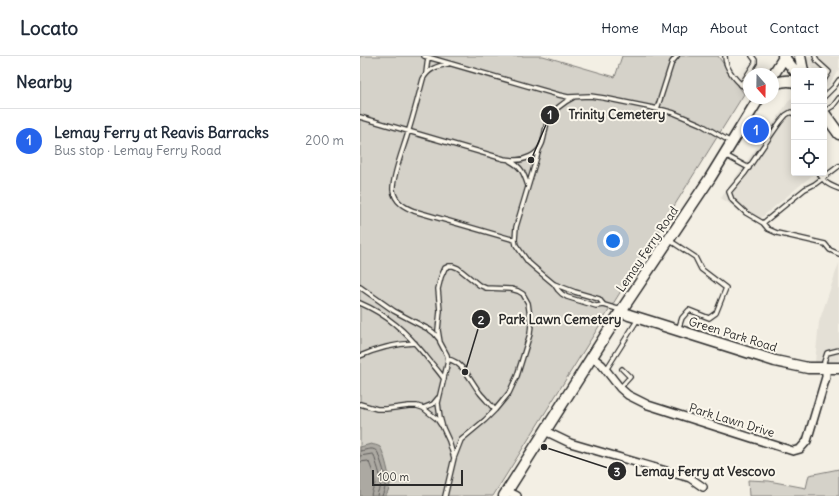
<!DOCTYPE html>
<html lang="en">
<head>
<meta charset="utf-8">
<style>
  body { margin:0; font-family:Delius,sans-serif; background:#f6f6f7; color:#1f2937 }
  .controls { position:absolute; right:12px; top:12px; display:grid; overflow:hidden; border-radius:4px; box-shadow:0 2px 10px #0003 }
  .controls button { width:36px; height:36px; display:grid; place-items:center; padding:0; border:0; border-bottom:1px solid #e0e1e3; background:#fff; color:#1f2937; font:20px sans-serif }
  .compass { position:absolute; left:383px; top:12px; width:36px; height:36px; border-radius:50%; background:#fff; box-shadow:0 2px 10px #0003; rotate:160deg }
  .scale { position:absolute; left:12px; bottom:10px; width:91px; box-sizing:border-box; padding-left:4px; border:2px solid #2b2b2b; border-top:0; font-size:11px; line-height:14px; white-space:nowrap; color:#2b2b2b; -webkit-text-stroke:3px #fbf7ec; paint-order:stroke }
  .you { position:absolute; left:253px; top:185px; width:14px; height:14px; margin:-10px; border:3px solid #fff; border-radius:50%; background:#1a73e8; box-shadow:0 0 0 6px #1a73e833 }
  .badge { display:grid; place-items:center; width:26px; height:26px; border-radius:50%; background:#2563eb; color:#fff; font-size:13px; font-weight:700 }
  .pin { position:absolute; translate:-50% -50%; border:2px solid #fff; box-shadow:0 1px 4px #0006 }
  .list { margin:0; padding:0; list-style:none }
  h2 { display:flex; justify-content:space-between; align-items:center; height:52px; margin:0; padding:0 16px; font-size:17px }
  h2 small { font-size:13px; font-weight:400; color:#747a83 }
  .list li { display:grid; grid-template-columns:26px 1fr auto; gap:12px; align-items:center; box-sizing:border-box; height:64px; padding:0 16px; border-top:1px solid #e0e1e3 }
  .list b { display:block; font-size:15px; white-space:nowrap }
  .list p { margin:0; font-size:13px; white-space:nowrap; color:#747a83 }
  .list em { font-size:13px; font-style:normal; color:#747a83 }
  .icon { flex:none; width:22px; height:22px; fill:none; stroke:currentColor; stroke-width:2; stroke-linecap:round; stroke-linejoin:round }
  .map { position:relative; flex:none; width:479px; height:440px; overflow:hidden }
  header { display:flex; align-items:center; gap:24px; box-sizing:border-box; height:56px; padding:0 20px; background:#fff; border-bottom:1px solid #e0e1e3 }
  header strong { font-size:19px }
  nav { display:flex; gap:22px; margin-inline-start:auto; font-size:14px }
  main { display:flex }
  aside { flex:1; background:#fff }
  .map>svg:first-child { display:block }
  .built { fill:#e4e0d6 }
  .green { fill:#d5d2c9; stroke:#807e7a }
  .water { fill:#aca9a2; stroke:#787772 }
  .lines { fill:none; stroke-linecap:round; stroke-linejoin:round }
  .shore { stroke:#5f5d5b; stroke-width:1 }
  .lane-casing { stroke:#2b2b2b; stroke-width:6 }
  .street-casing { stroke:#2b2b2b; stroke-width:10 }
  .secondary-casing { stroke:#2b2b2b; stroke-width:13 }
  .lane { stroke:#fbf7ec; stroke-width:3.5 }
  .street { stroke:#fbf7ec; stroke-width:7 }
  .secondary { stroke:#fbf7ec; stroke-width:10 }
  .labels { text-anchor:middle; dominant-baseline:central; stroke-width:4; stroke-linejoin:round; paint-order:stroke }
  .street-label { font-size:12px; fill:#2b2b2b; stroke:#fbf7ec }
  .leader { fill:none; stroke:#2b2b2b; stroke-width:1.5 }
  .callout-dot { fill:#2b2b2b; stroke:#fbf7ec; stroke-width:1.5 }
  .mark-label { font-size:12px; text-anchor:middle; font-weight:bold; fill:#fff }
  .callout-label { font-size:13px; text-anchor:middle; font-weight:bold; fill:#2b2b2b; stroke:#fbf7ec; stroke-width:4; stroke-linejoin:round; paint-order:stroke }
</style>
</head>
<body>
<header>
<strong>Locato</strong>
<nav><a>Home</a><a>Map</a><a>About</a><a>Contact</a></nav>
</header>
<main>
<aside>
<h2>Nearby<small></small></h2>
<ul class="list">
<li><span class="badge">1</span><div><b>Lemay Ferry at Reavis Barracks</b><p>Bus stop · Lemay Ferry Road</p></div><em>200 m</em></li>
</ul>
</aside>
<div class="map">
<svg width="479" height="440" viewBox="0 0 479 440">
  <rect width="100%" height="100%" fill="#f3efe4"/>
  <filter id="ink" filterUnits="userSpaceOnUse"><feTurbulence type="fractalNoise" baseFrequency=".025" numOctaves="2"/><feDisplacementMap in="SourceGraphic" scale="8" xChannelSelector="R" yChannelSelector="G"/><feConvolveMatrix kernelMatrix="1 2 1 2 8 2 1 2 1" color-interpolation-filters="sRGB"/></filter>
  <g filter="url(#ink)">
    <path class="built" d="M 447,0 L 479,0 L 479,13 L 467,32 L 464,29 L 464,15 L 454,15 L 447,5 Z
      M 431,42 L 434,46 L 434,117 L 455,117 L 396,166 L 361,142 Z
      M 479,207 L 479,304 L 455,306 L 459,266 Z"/>
    <path class="green" d="M 0,0 L 183,0 L 255,21 L 262,0 L 358,0 L 384,38 L 133,440 L 0,440 Z
      M 479,413 L 479,440 L 389,440 L 388,424 L 409,425 L 446,432 L 449,419 Z"/>
    <path class="water" d="M 11,388 C 14,389 17,389 20,391 C 24,396 30,422 30,428 C 29,433 28,436 25,440 L 0,440 L 0,391 Z"/>
    <g class="lines">
      <path class="shore" d="M 0,395 C 7,394 14,390 18,397 C 21,407 27,420 25,430 C 25,434 23,436 22,440
        M 0,400 L 12,398 L 14,399 C 16,408 21,418 21,428 C 20,432 17,435 17,440
        M 0,406 L 8,405 L 9,406 C 11,412 15,420 15,427 C 14,431 11,435 11,440"/>
      <defs>
        <path id="lane" d="M 64,0 L 199,39 L 208,41 L 230,40 L 244,42 L 303,54 L 314,57 L 340,68 L 371,86
          M 365,0 C 365,13 378,28 389,34
          M 455,0 L 457,5 L 469,16 L 464,24
          M 88,8 C 77,10 68,13 63,23 C 58,42 53,61 47,80 C 43,93 32,122 33,134 C 35,146 44,151 54,155 L 155,184
          M 66,17 L 68,1
          M 381,29 L 395,7 L 395,4 L 392,0
          M 464,41 L 474,31 L 479,24
          M 297,53 L 312,6 L 317,0
          M 465,55 L 473,50 L 479,42
          M 434,58 L 431,56 L 426,59 L 420,66 L 385,117 L 369,136 L 372,144 L 386,157 L 403,167 L 445,133 L 455,128 L 479,110
          M 0,61 L 144,103 C 147,103 150,104 153,104 C 164,105 178,99 182,88 C 185,80 185,71 188,64 C 194,53 204,46 214,41
          M 179,94 L 156,171 L 155,184 L 156,189 L 168,206 L 176,213 L 194,228 L 215,236 L 239,243 L 244,249
          M 365,99 L 389,112
          M 150,105 C 162,111 164,118 168,130
          M 459,117 C 464,127 469,129 479,133
          M 403,167 L 408,173 L 417,177 L 465,188 L 470,194 L 479,198
          M 309,184 L 335,201 L 341,213 L 366,232 L 356,257 L 349,262 L 329,254 L 322,262 L 318,274
          M 194,228 L 198,234 L 202,238 L 207,241 L 236,250 L 244,249 L 261,254
          M 0,231 L 34,255 L 70,274 L 74,277 L 79,283
          M 0,247 C 28,259 46,276 65,299 C 71,307 78,314 84,323
          M 0,300 C 18,292 35,288 55,287
          M 88,303 C 104,307 110,324 120,337 C 125,343 130,348 135,354
          M 465,312 L 464,306 L 467,297 L 479,294
          M 246,314 L 278,263
          M 260,332 L 270,321 L 262,313
          M 0,348 L 17,353 L 26,353 L 49,350 L 57,350 L 63,352 L 73,348 L 78,342
          M 63,352 L 77,363 L 81,369
          M 85,440 L 94,402 L 101,384 L 125,364 L 135,354 L 149,337 L 157,320 L 170,278 L 171,268 L 168,247 L 163,238 L 158,235 L 151,233 L 126,232 L 119,229 L 98,212 L 93,210 L 89,210 L 85,212 L 81,221 L 78,233 L 80,255 L 78,274 L 80,286 L 87,299 L 88,305 L 78,347 L 80,361 L 83,372 L 89,385 L 94,402"/>
        <path id="street" d="M 232,301 L 242,309 L 260,332 L 268,339 L 288,349 L 433,395 L 440,393 L 447,385 L 466,321 L 466,313
          M 185,375 L 210,387 L 330,422 L 343,431
          M 147,435 L 157,440"/>
        <path id="secondary" d="M 423,0 L 435,15
          M 440,0 L 443,15
          M 413,19 L 425,0
          M 413,28 C 420,26 427,23 434,26
          M 464,57 L 479,78
          M 261,255 L 269,259 L 298,268 L 415,305 L 448,312 L 479,312
          M 144,440 L 261,255 L 350,122 L 399,42"/>
      </defs>
      <use href="#lane" class="lane-casing"/>
      <use href="#street" class="street-casing"/>
      <use href="#secondary" class="secondary-casing"/>
      <use href="#lane" class="lane"/>
      <use href="#street" class="street"/>
      <use href="#secondary" class="secondary"/>
    </g>
  </g>
  <g class="labels">
    <g class="street-label">
      <text transform="translate(287 193) rotate(-56)">Lemay Ferry Road</text>
      <text transform="translate(373 278) rotate(17)">Green Park Road</text>
      <text transform="translate(372 364) rotate(17)">Park Lawn Drive</text>
    </g>
  </g>
  <path class="leader" d="M171 104L190 59M105 316L121 263M184 391L257 415"/>
  <g class="callout-dot">
    <circle cx="171" cy="104" r="4"/>
    <circle cx="105" cy="316" r="4"/>
    <circle cx="184" cy="391" r="4"/>
    <circle cx="190" cy="59" r="10"/>
    <circle cx="121" cy="263" r="10"/>
    <circle cx="257" cy="415" r="10"/>
  </g>
  <g class="mark-label">
    <text x="190" y="63">1</text>
    <text x="121" y="268">2</text>
    <text x="257" y="420">3</text>
  </g>
  <g class="callout-label">
    <text x="257" y="63">Trinity Cemetery</text>
    <text x="200" y="268">Park Lawn Cemetery</text>
    <text x="345" y="420">Lemay Ferry at Vescovo</text>
  </g>
</svg>
<div class="controls">
<button>+</button>
<button>−</button>
<button><svg class="icon" aria-label="locate" viewBox="0 0 24 24"><circle cx="12" cy="12" r="6"/><path d="M12 2v4M12 18v4M2 12h4M18 12h4"/></svg></button>
</div>
<svg class="compass" viewBox="-18 -18 36 36"><path d="M0-13l5 13h-10z" fill="#e53935"/><path d="M0 13l5-13h-10z" fill="#747a83"/></svg>
<div class="scale">100 m</div>
<div class="you"></div>
<div class="pin badge" style="left:396px;top:74px">1</div>
</div>
</main>
</body>
</html>
